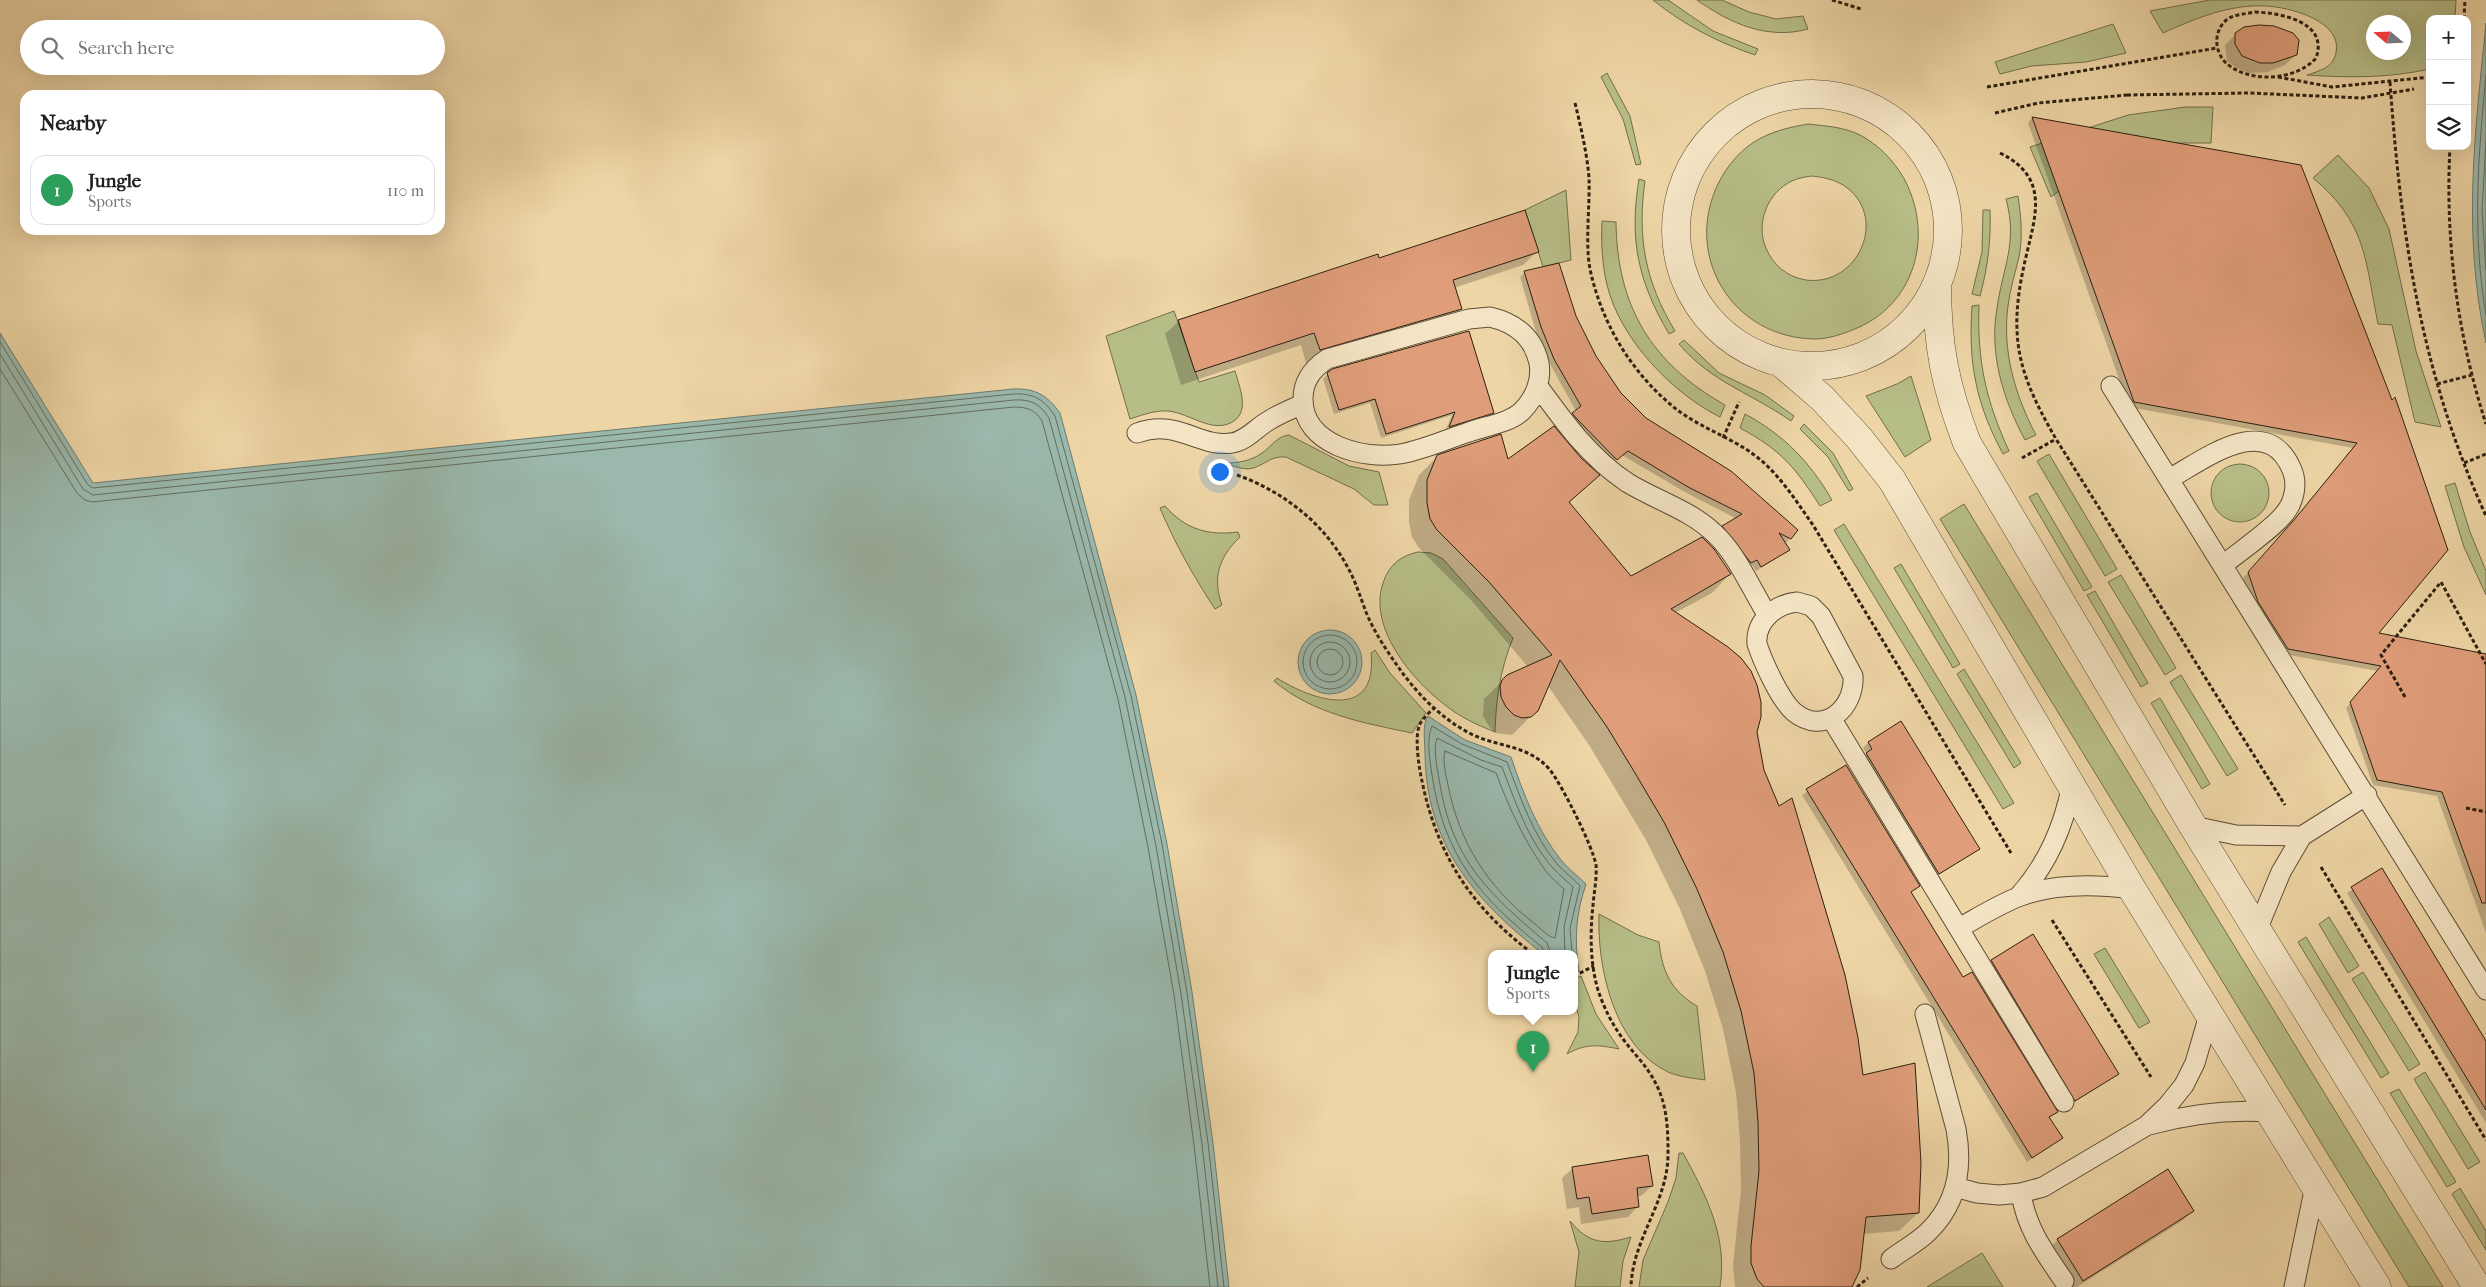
<!DOCTYPE html>
<html lang="en">
<head>
<meta charset="utf-8">
<style>
  body { margin:0; font-family:"IM FELL French Canon",serif; background:#f6f6f6; color:#202124 }
  .controls { position:absolute; right:15px; top:15px; display:grid; overflow:hidden; border-radius:10px; box-shadow:0 5px 20px #0002 }
  .controls button { width:45px; height:45px; display:grid; place-items:center; padding:0; border:0; border-bottom:1px solid #e0e0e0; background:#fff; color:#202124; font:25px sans-serif }
  .compass { position:absolute; left:2366px; top:15px; width:45px; height:45px; border-radius:50%; background:#fff; box-shadow:0 5px 20px #0002; rotate:289deg }
  .you { position:absolute; left:1219px; top:471px; width:18px; height:18px; margin:-12px; border:4px solid #fff; border-radius:50%; background:#1a73e8; box-shadow:0 0 0 8px #1a73e833 }
  .badge { display:grid; place-items:center; width:32px; height:32px; border-radius:50%; background:#db2777; color:#fff; font-size:16px; font-weight:700 }
  .pin { position:absolute; translate:-50% -41px; filter:drop-shadow(0 1px 2px #0008) }
  .pin::after { content:''; position:absolute; top:26px; width:18px; height:15px; background:inherit; clip-path:polygon(0 0,100% 0,50% 100%) }
  .popup { position:absolute; left:1488px; top:950px; width:90px; height:65px; box-sizing:border-box; display:grid; place-content:center; border-radius:10px; background:#fff; filter:drop-shadow(0 1px 4px #0005); font-size:16px; white-space:nowrap; color:#757577 }
  .popup b { font-size:19px; color:#202124 }
  .popup::after { content:''; position:absolute; left:50%; top:100%; margin-left:-10px; border:10px solid transparent; border-top-color:#fff }
  .list { margin:0; padding:0; list-style:none }
  h2 { display:flex; justify-content:space-between; align-items:center; height:65px; margin:0; padding:0 20px; font-size:21px }
  h2 small { font-size:16px; font-weight:400; color:#757577 }
  .list li { display:grid; grid-template-columns:32px 1fr auto; gap:15px; align-items:center; box-sizing:border-box; height:70px; margin:0 10px 10px; padding:0 10px; border:1px solid #e0e0e0; border-radius:15px }
  .list b { display:block; font-size:19px; white-space:nowrap }
  .list p { margin:0; font-size:16px; white-space:nowrap; color:#757577 }
  .list em { font-size:16px; font-style:normal; color:#757577 }
  .icon { flex:none; width:28px; height:28px; fill:none; stroke:currentColor; stroke-width:2; stroke-linecap:round; stroke-linejoin:round }
  .map { position:relative; flex:none; width:2486px; height:1287px; overflow:hidden }
  .search { position:absolute; background:#fff; box-shadow:0 5px 20px #0002; left:20px; top:20px; width:425px; height:55px; display:flex; align-items:center; gap:12px; box-sizing:border-box; padding:0 18px; border-radius:28px; color:#757577; font-size:19px }
  .panel { position:absolute; background:#fff; box-shadow:0 5px 20px #0002; left:20px; top:90px; width:425px; height:145px; border-radius:15px }
  .map>svg:first-child { display:block }
  .green { fill:#b7bd87; stroke:#726e4c; fill-rule:evenodd }
  .water { fill:#9ab8ac; stroke:#6e7b6e }
  .shadow { fill:#0003 }
  .lines { fill:none; stroke-linecap:round; stroke-linejoin:round }
  .shore { stroke:#636c5e; stroke-width:1 }
  .building { fill:#df9d79; stroke:#2c2011 }
  .lane-casing { stroke:#5c4d36; stroke-width:21 }
  .street-casing { stroke:#5c4d36; stroke-width:29 }
  .path { stroke:#2c2011; stroke-width:3; stroke-dasharray:4 2.5; stroke-linecap:butt }
  .lane { stroke:#f4e4c4; stroke-width:19 }
  .street { stroke:#f4e4c4; stroke-width:28 }
  .path-bridge { stroke:#2c2011; stroke-width:3; stroke-dasharray:4 2.5; stroke-linecap:butt }
</style>
</head>
<body>
<div class="map">
<svg width="2486" height="1287" viewBox="0 0 2486 1287">
  <rect width="100%" height="100%" fill="#eed5a5"/>
  <filter id="stains"><feTurbulence type="fractalNoise" baseFrequency=".004" numOctaves="4"/><feColorMatrix values="0 0 0 0 .2 0 0 0 0 .09 0 0 0 0 .02 0 0 0 .5 -.17"/></filter>
  <radialGradient id="worn" r=".72"><stop offset=".6" stop-color="#630" stop-opacity="0"/><stop offset="1" stop-color="#630" stop-opacity=".3"/></radialGradient>
  <path class="green" d="M 1653,0 L 1668,0 L 1713,31 L 1758,49 L 1755,55 C 1717,42 1684,25 1653,0 Z
    M 1697,0 L 1722,0 L 1749,12 L 1776,19 L 1803,16 L 1808,29 C 1768,40 1731,24 1697,0 Z
    M 2210,0 L 2456,0 L 2455,19 L 2430,19 L 2430,69 C 2389,78 2349,78 2307,75 C 2319,71 2333,68 2336,53 C 2343,21 2290,7 2265,6 C 2230,4 2194,19 2163,33 L 2150,11 ZM 2374,22 L 2404,22 L 2404,52 L 2374,52 Z
    M 2113,24 L 2126,53 L 2086,62 L 2032,66 L 2000,74 L 1995,62 Z
    M 1607,73 L 1630,116 L 1641,164 L 1636,165 L 1623,119 L 1601,77 Z
    M 2185,107 L 2213,107 L 2211,143 L 2176,143 L 2077,177 L 2051,197 L 2030,147 L 2128,115 Z
    M 1808,124 C 1826,126 1844,127 1860,135 C 1937,177 1940,294 1855,329 C 1843,334 1828,339 1815,339 C 1733,338 1683,257 1718,184 C 1727,165 1743,147 1761,138 C 1777,130 1791,127 1808,124 ZM 1811,176 C 1822,177 1833,179 1843,185 C 1890,215 1859,287 1806,280 C 1787,277 1773,265 1766,248 C 1755,223 1768,192 1792,181 C 1798,178 1805,177 1811,176 Z
    M 2338,155 L 2369,188 L 2389,229 L 2416,351 L 2441,427 L 2415,422 L 2392,325 L 2378,324 C 2365,260 2367,223 2313,178 Z
    M 1639,179 L 1645,181 C 1637,238 1645,281 1675,331 L 1669,334 C 1638,281 1629,240 1639,179 Z
    M 1566,190 L 1571,260 L 1543,267 L 1525,210 Z
    M 2018,196 C 2021,216 2023,237 2019,257 C 2015,274 2010,289 2008,306 C 2002,351 2015,395 2036,435 L 2025,440 C 2003,399 1989,354 1997,308 C 2003,266 2018,243 2006,199 Z
    M 1983,210 L 1990,210 C 1991,240 1988,267 1980,296 L 1972,294 L 1982,252 Z
    M 1602,221 L 1616,222 C 1617,306 1651,363 1725,405 L 1720,417 C 1672,393 1620,339 1607,285 C 1602,264 1601,242 1602,221 Z
    M 1979,305 C 1977,361 1986,401 2009,451 L 2003,454 C 1976,404 1968,363 1972,306 Z
    M 1174,311 L 1199,382 L 1235,371 C 1239,386 1250,410 1234,421 C 1213,435 1190,413 1168,411 C 1156,410 1142,415 1130,419 L 1106,336 Z
    M 1684,340 L 1719,373 L 1765,395 L 1794,416 L 1791,421 C 1751,393 1711,382 1679,344 Z
    M 1911,376 L 1931,440 L 1905,457 L 1866,396 L 1897,384 Z
    M 1745,414 C 1784,435 1810,462 1832,500 L 1820,506 C 1795,467 1781,450 1740,428 Z
    M 1804,424 L 1833,453 L 1853,489 L 1849,491 L 1828,457 L 1800,429 Z
    M 1289,435 L 1349,466 L 1379,472 L 1388,505 L 1374,505 L 1354,489 L 1286,457 C 1270,455 1262,468 1248,469 C 1240,469 1231,465 1224,463 C 1238,463 1251,461 1262,453 C 1271,447 1277,436 1289,435 Z
    M 2049,454 L 2117,569 L 2105,576 L 2037,461 Z
    M2211 493a29 29 0 1 1 58 0a29 29 0 1 1-58 0Z
    M 2455,483 L 2470,532 L 2486,571 L 2486,595 L 2464,547 L 2445,486 Z
    M 2037,493 L 2092,587 L 2084,591 L 2029,497 Z
    M 1964,504 L 2443,1287 L 2409,1287 L 1940,519 Z
    M 1165,506 C 1185,529 1208,536 1238,532 L 1240,537 C 1219,557 1212,578 1222,605 L 1215,609 C 1194,577 1175,544 1160,508 Z
    M 1844,524 L 2014,803 L 2003,809 L 1834,530 Z
    M 1418,552 L 1431,553 L 1443,559 L 1513,638 C 1500,670 1496,699 1495,732 C 1477,725 1460,717 1445,705 C 1411,679 1368,627 1383,583 C 1389,565 1400,556 1418,552 Z
    M 1901,564 L 1960,664 L 1953,668 L 1894,568 Z
    M 2121,575 L 2176,668 L 2165,675 L 2108,582 Z
    M 2095,591 L 2148,683 L 2141,687 L 2087,595 Z
    M 1375,650 L 1390,673 L 1426,713 L 1412,733 C 1364,723 1313,714 1274,681 L 1277,678 C 1313,701 1378,722 1371,653 Z
    M 1964,669 L 2021,763 L 2014,768 L 1957,674 Z
    M 2181,675 L 2238,769 L 2227,776 L 2170,682 Z
    M 2160,698 L 2210,784 L 2202,789 L 2151,703 Z
    M 1599,914 L 1638,935 L 1659,942 C 1662,971 1671,991 1697,1006 L 1705,1080 C 1692,1078 1680,1077 1668,1072 C 1614,1046 1597,968 1599,914 Z
    M 2329,917 L 2359,966 L 2348,973 L 2319,924 Z
    M 2306,937 L 2389,1073 L 2381,1078 L 2298,942 Z
    M 2105,948 L 2150,1022 L 2139,1028 L 2094,954 Z
    M 2363,972 L 2420,1064 L 2409,1071 L 2352,979 Z
    M 1581,976 L 1596,1014 L 1619,1049 C 1599,1045 1586,1043 1567,1054 L 1578,1032 L 1579,1017 L 1574,1000 L 1574,979 Z
    M 2425,1072 L 2480,1162 L 2468,1169 L 2414,1079 Z
    M 2399,1089 L 2456,1182 L 2447,1187 L 2390,1093 Z
    M 1679,1153 L 1683,1153 C 1706,1195 1728,1237 1720,1287 L 1639,1287 L 1643,1260 L 1668,1202 L 1676,1178 Z
    M 2460,1188 L 2486,1231 L 2486,1250 L 2452,1194 Z
    M 1570,1221 C 1589,1244 1604,1245 1631,1237 L 1623,1261 L 1620,1287 L 1575,1287 L 1579,1252 Z
    M 1982,1253 L 2003,1287 L 1927,1287 Z"/>
  <path class="water" d="M 2486,23 L 2486,343 C 2462,232 2475,134 2486,23 Z
    M 0,333 L 93,483 L 1013,389 C 1035,388 1047,395 1060,413 L 1136,695 L 1167,844 L 1192,992 L 1213,1143 L 1229,1287 L 0,1287 Z
    M1298 662a32 32 0 1 1 64 0a32 32 0 1 1-64 0Z
    M 1428,716 L 1465,740 L 1511,757 C 1523,793 1537,830 1561,860 C 1568,869 1578,876 1586,884 C 1576,914 1574,939 1579,971 L 1575,974 L 1574,953 L 1542,953 C 1474,900 1426,844 1425,753 C 1425,743 1422,724 1428,716 Z"/>
  <path class="shadow" d="M 2274,27 L 2288,31 L 2297,40 L 2296,54 L 2285,65 L 2268,72 L 2249,73 L 2237,68 L 2227,61 L 2225,45 L 2236,34 Z
    M 2032,118 L 2301,166 L 2392,402 L 2377,634 L 2486,655 L 2486,933 L 2437,796 L 2373,785 L 2346,708 L 2378,671 L 2283,654 L 2254,607 L 2243,578 L 2289,527 L 2353,448 L 2129,407 L 2028,123 Z
    M 1537,251 L 1523,265 L 1454,288 L 1461,309 L 1447,323 L 1306,363 L 1301,345 L 1181,385 L 1165,334 L 1179,321 L 1378,259 Z
    M 1525,272 L 1575,316 L 1595,357 L 1620,394 L 1645,419 L 1790,538 L 1785,544 L 1788,550 L 1783,554 L 1756,571 L 1751,564 L 1746,567 L 1718,531 L 1737,519 L 1683,491 L 1622,455 L 1611,464 L 1568,418 L 1576,411 L 1550,364 L 1536,332 L 1520,277 Z
    M 1328,374 L 1493,413 L 1488,417 L 1445,431 L 1452,415 L 1381,438 L 1370,403 L 1334,414 L 1323,379 Z
    M 1438,456 L 1507,461 L 1581,459 L 1598,475 L 1568,504 L 1631,578 L 1730,574 L 1712,593 L 1675,613 L 1756,732 L 1763,770 L 1862,1076 L 1918,1213 L 1899,1231 L 1863,1234 L 1849,1287 L 1735,1287 L 1733,1265 L 1741,1190 L 1740,1141 L 1736,1092 L 1723,1029 L 1705,971 L 1679,907 L 1646,840 L 1589,745 L 1548,686 L 1537,710 L 1512,735 L 1495,733 L 1488,725 L 1483,716 L 1484,699 L 1508,676 L 1528,667 L 1471,600 L 1419,548 L 1412,537 L 1409,522 L 1409,500 L 1419,475 Z
    M 1901,723 L 1978,849 L 1934,878 L 1861,759 L 1867,754 L 1863,748 L 1868,743 Z
    M 1846,767 L 1918,886 L 1910,893 L 1963,978 L 2057,1111 L 2049,1118 L 2061,1138 L 2027,1162 L 1802,795 Z
    M 2381,870 L 2486,1043 L 2486,1123 L 2347,893 Z
    M 1992,961 L 2117,1074 L 2070,1105 L 1987,966 Z
    M 1573,1168 L 1652,1186 L 1641,1196 L 1637,1197 L 1638,1206 L 1628,1217 L 1581,1224 L 1579,1207 L 1567,1209 L 1562,1178 Z
    M 2192,1211 L 2182,1221 L 2077,1287 L 2070,1287 L 2047,1250 L 2058,1240 Z"/>
  <g class="lines">
    <path class="shore" d="M 2486,75 C 2478,157 2472,233 2486,315
      M 2486,141 L 2482,211 L 2486,270
      M 0,342 L 88,485 L 93,488 L 1013,394 C 1033,393 1044,399 1055,416 L 1131,696 L 1162,844 L 1187,993 L 1208,1143 L 1224,1287
      M 0,354 L 83,489 L 93,495 L 1014,400 C 1031,399 1040,404 1049,418 L 1125,697 L 1156,846 L 1181,994 L 1202,1144 L 1218,1287
      M 0,369 L 77,493 L 85,500 L 92,502 L 1014,407 C 1028,407 1035,410 1042,421 L 1118,699 L 1148,847 L 1174,995 L 1194,1145 L 1210,1287
      M1303 662a27 27 0 1 1 54 0a27 27 0 1 1-54 0Z
      M1310 662a20 20 0 1 1 40 0a20 20 0 1 1-40 0Z
      M1317 662a13 13 0 1 1 26 0a13 13 0 1 1-26 0Z
      M 1445,751 L 1496,773 C 1509,808 1524,840 1545,870 C 1550,877 1558,883 1564,889 L 1555,938 C 1548,937 1540,928 1534,923 C 1488,888 1459,842 1448,785 C 1446,775 1442,761 1445,751 Z
      M 1544,953 L 1542,947 C 1480,898 1444,856 1432,775 C 1430,761 1426,739 1432,726 L 1462,744 L 1507,762 C 1520,797 1533,835 1557,864 C 1564,872 1573,878 1580,886 L 1570,928 L 1572,953
      M 1551,953 L 1547,943 C 1489,894 1451,860 1439,779 C 1437,767 1433,750 1437,738 L 1481,760 L 1502,767 C 1515,801 1528,840 1553,868 C 1559,875 1567,881 1573,887 L 1564,927 L 1565,953"/>
  </g>
  <path class="building" d="M 2259,25 L 2274,26 L 2293,33 L 2299,40 L 2297,55 L 2273,63 L 2260,63 L 2242,56 L 2235,44 L 2235,33 L 2244,27 Z
    M 2032,117 L 2301,165 L 2392,400 L 2395,397 L 2448,550 L 2379,633 L 2486,654 L 2486,903 L 2482,903 L 2442,792 L 2377,780 L 2350,702 L 2381,666 L 2288,649 L 2258,602 L 2248,572 L 2294,520 L 2357,443 L 2134,402 Z
    M 1525,210 L 1539,252 L 1453,280 L 1462,309 L 1320,350 L 1314,333 L 1195,372 L 1178,320 L 1378,254 L 1379,258 Z
    M 1559,263 L 1576,316 L 1596,356 L 1621,393 L 1646,418 L 1731,471 L 1798,530 L 1791,539 L 1779,533 L 1790,550 L 1761,567 L 1757,560 L 1751,563 L 1722,526 L 1742,514 L 1688,487 L 1628,451 L 1617,460 L 1577,419 L 1572,413 L 1581,406 L 1554,359 L 1541,327 L 1524,271 Z
    M 1469,331 L 1494,413 L 1449,427 L 1455,412 L 1386,434 L 1375,399 L 1339,410 L 1327,373 L 1332,369 Z
    M 1554,426 L 1581,458 L 1600,475 L 1569,502 L 1631,576 L 1702,537 L 1714,549 L 1731,574 L 1671,609 L 1728,647 L 1741,658 L 1751,671 L 1757,685 L 1761,702 L 1761,717 L 1757,732 L 1764,770 L 1779,806 L 1792,798 L 1845,975 L 1858,1038 L 1863,1075 L 1915,1063 L 1921,1163 L 1919,1213 L 1866,1217 L 1860,1270 L 1852,1287 L 1764,1287 L 1757,1279 L 1751,1263 L 1751,1246 L 1759,1171 L 1758,1122 L 1754,1073 L 1741,1011 L 1723,952 L 1697,889 L 1664,822 L 1632,768 L 1607,727 L 1560,660 L 1538,711 L 1531,717 L 1522,718 L 1514,715 L 1506,707 L 1501,697 L 1500,686 L 1502,680 L 1507,675 L 1552,655 L 1489,582 L 1437,530 L 1430,519 L 1427,503 L 1427,480 L 1437,455 L 1501,434 L 1508,459 Z
    M 1901,721 L 1980,849 L 1939,874 L 1866,753 L 1872,749 L 1868,742 Z
    M 1846,765 L 1920,886 L 1911,892 L 1963,977 L 1972,972 L 2058,1112 L 2049,1117 L 2063,1138 L 2032,1158 L 1806,789 Z
    M 2382,868 L 2486,1041 L 2486,1110 L 2351,887 Z
    M 2033,934 L 2119,1074 L 2075,1101 L 1991,960 Z
    M 1648,1155 L 1653,1186 L 1637,1188 L 1639,1207 L 1592,1214 L 1589,1197 L 1577,1199 L 1572,1167 Z
    M 2168,1169 L 2194,1211 L 2083,1281 L 2057,1239 Z"/>
  <g class="lines">
    <defs>
      <path id="lane" d="M 1490,317 C 1515,323 1533,336 1539,363 C 1542,380 1535,398 1522,411 C 1510,423 1485,426 1469,432 C 1447,439 1423,450 1400,454 C 1364,460 1303,445 1303,399 C 1303,381 1312,369 1327,359 L 1469,319 Z
        M 1538,386 C 1564,422 1590,458 1628,483 C 1656,500 1690,510 1714,533 C 1737,554 1751,589 1768,616
        M 2111,386 L 2486,990
        M 1137,433 C 1177,418 1199,448 1232,443 C 1246,441 1256,428 1268,421 C 1279,414 1291,409 1303,404
        M 2169,479 C 2205,459 2267,410 2292,470 C 2298,484 2294,502 2285,513 C 2274,528 2239,552 2223,565
        M 1797,602 L 1811,606 L 1821,616 L 1853,676 C 1855,709 1823,736 1794,712 C 1780,700 1763,662 1757,644 C 1755,621 1776,604 1797,602 Z
        M 1831,718 L 2064,1102
        M 2193,826 L 2236,835 L 2302,836
        M 2019,896 C 2048,863 2063,828 2072,785
        M 1959,928 C 1979,917 1999,904 2021,896 C 2056,883 2095,884 2132,889
        M 2257,930 L 2281,872 L 2302,836 L 2367,795
        M 2149,1125 C 2189,1114 2228,1109 2270,1112
        M 1955,1187 L 1977,1193 L 1999,1195 L 2021,1193 L 2043,1187 L 2146,1126 L 2168,1105 L 2184,1085 L 2195,1063 L 2209,1015
        M 2021,1193 C 2026,1228 2045,1253 2064,1281
        M 1891,1259 C 1903,1250 1918,1242 1928,1232 C 1957,1204 1963,1167 1956,1129 L 1925,1014
        M 2294,1287 L 2315,1186"/>
      <path id="street" d="M1676 230a136 136 0 1 1 272 0a136 136 0 1 1-272 0Z
        M 1937,283 C 1937,345 1945,386 1967,443 L 2193,826 L 2477,1287
        M 1781,363 L 1822,398 L 1859,438 L 1892,480 L 2132,889 L 2377,1287"/>
    </defs>
    <use href="#lane" class="lane-casing"/>
    <use href="#street" class="street-casing"/>
    <path class="path" d="M 1832,0 L 1861,9
      M 2255,12 C 2281,13 2329,22 2316,58 C 2296,81 2248,84 2225,62 C 2213,49 2214,28 2229,18 C 2237,14 2246,14 2255,12 Z
      M 2464,19 L 2465,0
      M 2278,77 L 2332,87 L 2430,77
      M 2390,82 C 2401,237 2421,373 2486,516
      M 1987,87 L 2217,48
      M 1575,103 C 1581,128 1587,153 1589,178 C 1590,206 1585,243 1590,269 C 1601,321 1629,369 1670,404 C 1696,427 1730,436 1757,457 C 1780,475 1796,501 1813,525 L 2011,853
      M 1995,113 L 2038,103 L 2127,95
      M 2450,146 C 2445,240 2457,334 2486,424
      M 2000,153 C 2051,178 2035,217 2025,261 C 2020,283 2016,307 2017,329 C 2018,370 2036,404 2056,439 L 2285,805
      M 2437,384 L 2472,375
      M 1723,438 L 1739,402
      M 2022,458 L 2056,439
      M 2464,463 L 2486,454
      M 1237,475 C 1282,491 1323,522 1347,566 C 1355,580 1360,596 1366,612 C 1374,632 1387,651 1399,668 C 1419,697 1450,727 1483,739 C 1507,747 1533,749 1550,770 C 1562,785 1593,847 1596,865 C 1597,879 1594,892 1593,905 C 1590,933 1590,963 1598,990 C 1604,1008 1612,1024 1623,1039 C 1634,1054 1648,1067 1656,1084 C 1667,1105 1668,1129 1668,1152 C 1669,1201 1632,1239 1631,1287
      M 2405,697 L 2381,655 L 2441,582 L 2486,664
      M 1435,707 C 1430,712 1423,718 1420,724 C 1414,735 1419,769 1422,781 C 1437,855 1472,908 1532,953
      M 2466,808 L 2486,812
      M 2321,867 L 2486,1140
      M 2052,920 L 2151,1077
      M 1574,976 L 1594,966
      M 1857,1287 L 1868,1278"/>
    <use href="#lane" class="lane"/>
    <use href="#street" class="street"/>
    <path class="path-bridge" d="M 2127,95 L 2249,93 L 2362,98 L 2414,89"/>
  </g>
  <rect width="100%" height="100%" filter="url(#stains)"/>
  <rect width="100%" height="100%" fill="url(#worn)"/>
</svg>
<div class="controls">
<button>+</button>
<button>−</button>
<button><svg class="icon" aria-label="layers" viewBox="0 0 24 24"><path d="M12 4l9 5-9 5-9-5zM3 14l9 5 9-5"/></svg></button>
</div>
<svg class="compass" viewBox="-18 -18 36 36"><path d="M0-13l5 13h-10z" fill="#e53935"/><path d="M0 13l5-13h-10z" fill="#757577"/></svg>
<div class="you"></div>
<div class="pin badge" style="left:1533px;top:1072px;background:#2e9e5b">1</div>
<div class="popup"><b>Jungle</b>Sports</div>
<div class="search"><svg class="icon" aria-label="search" viewBox="0 0 24 24"><circle cx="10" cy="10" r="6"/><path d="M15 15l6 6"/></svg>Search here</div>
<section class="panel">
<h2>Nearby<small></small></h2>
<ul class="list">
<li><span class="badge" style="background:#2e9e5b">1</span><div><b>Jungle</b><p>Sports</p></div><em>110 m</em></li>
</ul>
</section>
</div>
</body>
</html>
